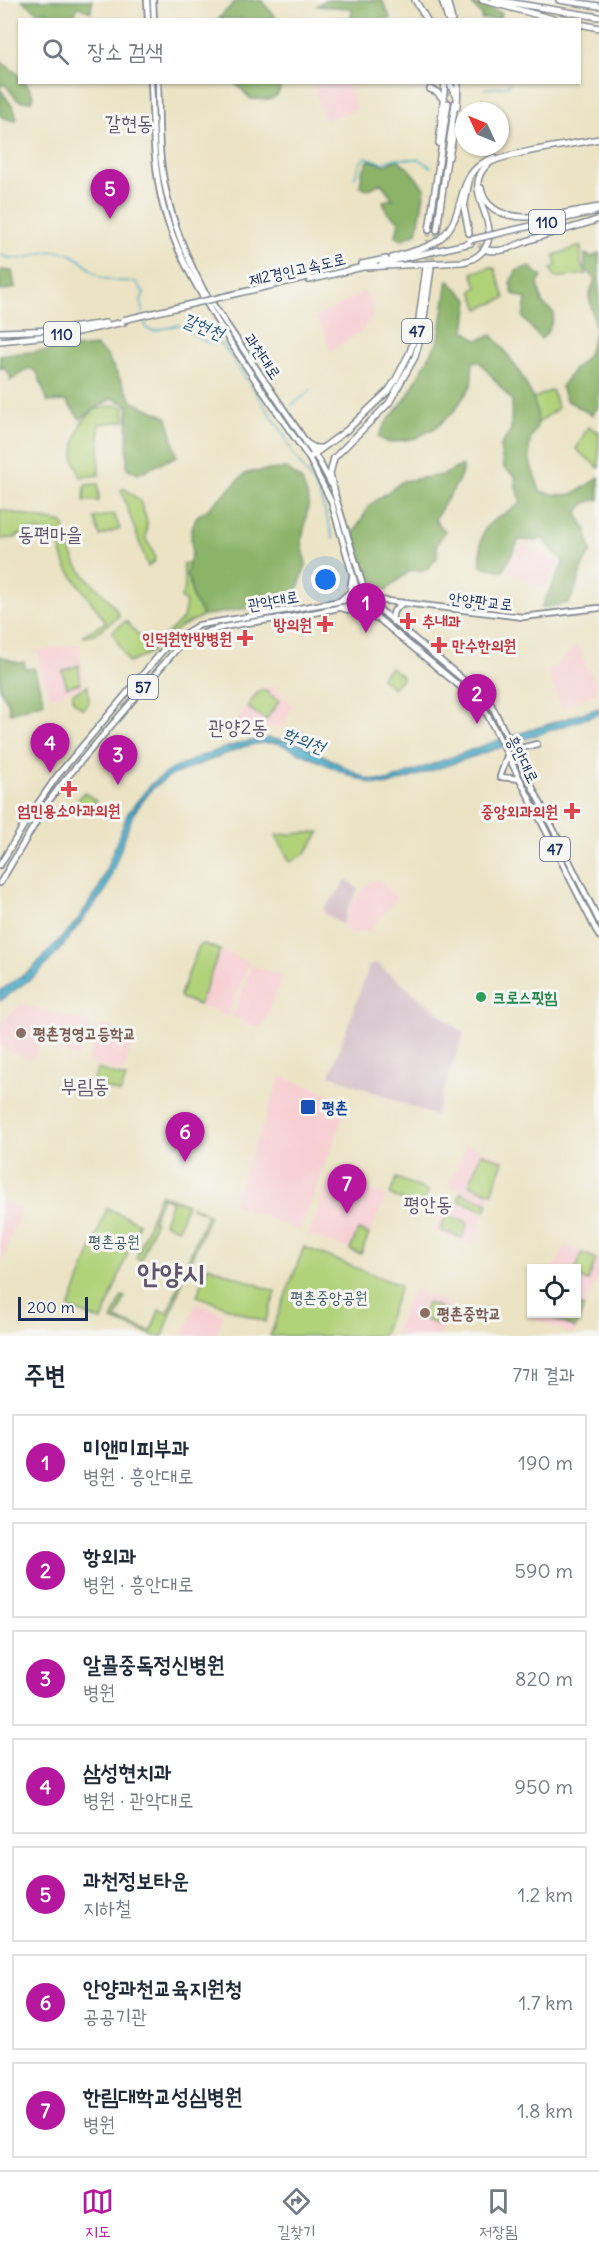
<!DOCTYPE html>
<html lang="ko">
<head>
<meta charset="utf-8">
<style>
  body { margin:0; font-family:Delius,"Poor Story",sans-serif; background:#f6f6f7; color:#1f2937 }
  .controls { position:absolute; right:18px; bottom:18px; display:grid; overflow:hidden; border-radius:0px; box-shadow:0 2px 4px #0004 }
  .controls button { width:54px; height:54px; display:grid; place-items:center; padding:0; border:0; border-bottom:2px solid #e0e1e3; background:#fff; color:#1f2937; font:30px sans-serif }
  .compass { position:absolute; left:455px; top:102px; width:54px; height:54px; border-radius:50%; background:#fff; box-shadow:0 2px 4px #0004; rotate:314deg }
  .scale { position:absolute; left:18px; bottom:15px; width:70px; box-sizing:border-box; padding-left:6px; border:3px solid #1b2f5e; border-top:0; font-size:16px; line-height:21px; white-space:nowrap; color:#1b2f5e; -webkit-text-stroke:4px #f6f6f2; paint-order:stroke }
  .you { position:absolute; left:326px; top:580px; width:21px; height:21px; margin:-15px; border:4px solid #fff; border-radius:50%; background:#1a73e8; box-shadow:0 0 0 9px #1a73e833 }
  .badge { display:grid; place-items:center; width:39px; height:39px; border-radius:50%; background:#b5179e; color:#fff; font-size:20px; font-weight:700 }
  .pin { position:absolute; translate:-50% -50px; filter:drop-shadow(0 2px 3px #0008) }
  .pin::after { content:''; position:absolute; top:32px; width:21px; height:18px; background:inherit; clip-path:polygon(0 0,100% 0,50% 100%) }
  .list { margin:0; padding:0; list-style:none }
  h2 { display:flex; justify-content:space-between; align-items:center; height:78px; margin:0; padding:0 24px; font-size:26px }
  h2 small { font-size:20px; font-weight:400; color:#747a83 }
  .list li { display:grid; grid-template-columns:39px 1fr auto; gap:18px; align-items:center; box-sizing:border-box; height:96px; margin:0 12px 12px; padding:0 12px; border:2px solid #e0e1e3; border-radius:0px }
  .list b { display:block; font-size:22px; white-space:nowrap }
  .list p { margin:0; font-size:20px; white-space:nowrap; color:#747a83 }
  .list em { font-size:20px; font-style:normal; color:#747a83 }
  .icon { flex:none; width:33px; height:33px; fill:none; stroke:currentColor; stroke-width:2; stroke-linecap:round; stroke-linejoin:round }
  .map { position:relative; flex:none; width:599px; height:1336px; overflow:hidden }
  .search { position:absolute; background:#fff; box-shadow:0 2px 4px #0004; left:18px; right:18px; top:18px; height:66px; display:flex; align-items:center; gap:15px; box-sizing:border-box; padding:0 21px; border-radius:0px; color:#747a83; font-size:22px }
  .sheet { height:834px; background:#fff }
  nav { display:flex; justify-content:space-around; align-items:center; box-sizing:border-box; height:84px; border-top:2px solid #e0e1e3; background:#fff; font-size:16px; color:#747a83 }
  nav a { display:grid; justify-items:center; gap:3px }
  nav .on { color:#b5179e }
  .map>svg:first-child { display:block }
  .built { fill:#f7cfd3 }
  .industrial { fill:#d2bdc7 }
  .green { fill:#b1d279; stroke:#66806c; stroke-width:1.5 }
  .forest { fill:#8cb469; stroke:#547264; stroke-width:1.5 }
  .water { fill:#44a9c4; stroke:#306c91; stroke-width:1.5 }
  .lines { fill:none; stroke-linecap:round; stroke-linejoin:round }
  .stream { stroke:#44a9c4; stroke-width:1.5 }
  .trunk-tunnel { stroke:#c1bfb0; stroke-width:5; stroke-dasharray:5 2.5; stroke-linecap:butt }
  .motorway-tunnel { stroke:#c1bfb0; stroke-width:5; stroke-dasharray:5 2.5; stroke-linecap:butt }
  .primary-casing { stroke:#838991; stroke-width:8 }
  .trunk-casing { stroke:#838991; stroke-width:8 }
  .motorway-casing { stroke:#838991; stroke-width:8 }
  .primary { stroke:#fff; stroke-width:4.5 }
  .trunk { stroke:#fff; stroke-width:5 }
  .motorway { stroke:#fff; stroke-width:5 }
  .motorway-bridge-casing { stroke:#838991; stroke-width:8; stroke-linecap:butt }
  .motorway-bridge { stroke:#fff; stroke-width:5 }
  .health-dot { fill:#e0444e; stroke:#f6f6f2; stroke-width:2 }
  .leisure-dot { fill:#2e9e5b; stroke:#f6f6f2; stroke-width:2 }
  .education-dot { fill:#8d6e63; stroke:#f6f6f2; stroke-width:2 }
  .transit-dot { fill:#1a4fb4; stroke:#f6f6f2; stroke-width:2 }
  .labels { text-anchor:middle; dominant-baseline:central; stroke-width:6; stroke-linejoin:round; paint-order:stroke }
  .shield { fill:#f6f6f2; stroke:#5d6b8a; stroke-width:1.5 }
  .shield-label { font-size:15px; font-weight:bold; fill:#1b2f5e }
  .street-label { font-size:16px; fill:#1b2f5e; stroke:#f6f6f2 }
  .health-label { font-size:16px; font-weight:bold; fill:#be3a42; stroke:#f6f6f2; text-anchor:end }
  .leisure-label { font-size:16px; font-weight:bold; fill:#27864d; stroke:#f6f6f2; text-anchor:start }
  .education-label { font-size:16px; font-weight:bold; fill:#785e54; stroke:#f6f6f2; text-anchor:start }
  .transit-label { font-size:16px; font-weight:bold; fill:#164399; stroke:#f6f6f2; text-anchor:start }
  .park-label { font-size:16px; fill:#405865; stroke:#f6f6f2 }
  .water-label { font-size:18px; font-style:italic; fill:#295a82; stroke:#f6f6f2 }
  .quarter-label { font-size:20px; fill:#61566e; stroke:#f6f6f2 }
  .town-label { font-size:28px; font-weight:bold; fill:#61566e; stroke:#f6f6f2 }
</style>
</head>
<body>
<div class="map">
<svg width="599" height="1336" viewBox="0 0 599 1336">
  <rect width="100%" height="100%" fill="#f6f6f2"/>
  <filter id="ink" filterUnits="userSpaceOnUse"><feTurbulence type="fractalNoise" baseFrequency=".0167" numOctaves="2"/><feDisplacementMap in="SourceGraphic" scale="12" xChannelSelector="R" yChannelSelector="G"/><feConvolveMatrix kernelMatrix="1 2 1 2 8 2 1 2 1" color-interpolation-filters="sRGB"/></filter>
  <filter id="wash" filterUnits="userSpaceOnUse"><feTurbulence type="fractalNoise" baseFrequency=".008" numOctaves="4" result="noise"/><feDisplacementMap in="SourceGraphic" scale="24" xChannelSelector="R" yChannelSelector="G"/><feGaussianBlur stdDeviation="1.35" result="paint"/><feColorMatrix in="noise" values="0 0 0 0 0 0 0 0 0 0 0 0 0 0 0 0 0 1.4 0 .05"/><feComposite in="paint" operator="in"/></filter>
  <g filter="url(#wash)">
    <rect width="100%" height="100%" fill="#ebe3c4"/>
    <path class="built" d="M 312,83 L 347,83 L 357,109 L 325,121 Z
      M 365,291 L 372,304 L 372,318 L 360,332 L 329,352 L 326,334 L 315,318 Z
      M 521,544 L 545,552 L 561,562 L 544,589 L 508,571 Z
      M 79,644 L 84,685 L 50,698 L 38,664 L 40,658 L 37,651 Z
      M 575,646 L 578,646 L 587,669 L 593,674 L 597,693 L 561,708 L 548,670 L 558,666 L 557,664 Z
      M 275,684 L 285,685 L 273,686 L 293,705 L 282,727 L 250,728 L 237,721 L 254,692 Z
      M 379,879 L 397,898 L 370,931 L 352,934 L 344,926 L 350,906 L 366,884 Z
      M 220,950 L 249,962 L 228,1016 L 199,1005 Z
      M 252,965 L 280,976 L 281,980 L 263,1026 L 259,1028 L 232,1017 Z
      M 22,1004 L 91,1023 L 78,1058 L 39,1044 L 32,1060 L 3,1049 L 0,1044 L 0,1023 Z
      M 101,1025 L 136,1036 L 122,1073 L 87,1061 Z
      M 281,1076 L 349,1101 L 300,1231 L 232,1204 Z
      M 466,1144 L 505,1159 L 488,1202 L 449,1187 Z
      M 330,1175 L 386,1196 L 361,1254 L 309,1235 Z
      M 446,1199 L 485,1214 L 473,1247 L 433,1231 Z
      M 0,1200 L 22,1208 L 0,1267 Z
      M 565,1245 L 599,1259 L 599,1273 L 573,1335 L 536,1319 L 535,1316 L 536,1314 L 576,1314 L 576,1268 L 555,1268 Z
      M 412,1288 L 452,1304 L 439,1336 L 394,1336 Z
      M 196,1303 L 224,1314 L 216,1336 L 183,1336 Z"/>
    <path class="industrial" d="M 346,879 L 358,889 L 349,906 L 342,925 L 325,913 L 324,908 L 340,890 Z
      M 376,963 L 464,1033 L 435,1116 L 330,1075 L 369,966 Z"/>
    <path class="green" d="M 581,246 L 581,264 L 587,274 L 555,278 L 551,269 L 556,265 L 554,255 Z
      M 491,267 L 495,269 L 505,298 L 479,309 L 472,291 L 477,287 L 472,273 Z
      M 552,390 L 558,408 L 537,424 L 536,410 L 532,399 Z
      M 115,405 L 124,407 L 125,421 L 99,424 L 99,475 L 81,477 L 74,459 L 75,443 L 81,423 L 94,410 Z
      M 588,427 L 599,432 L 599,468 L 576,449 Z
      M 98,484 L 99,501 L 84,501 L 85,485 Z
      M 124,488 L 140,501 L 147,521 L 146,540 L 153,550 L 155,560 L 148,567 L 121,490 Z
      M 0,510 L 63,523 C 67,538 70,555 79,568 C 90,585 112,597 119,616 L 96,633 L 84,637 L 83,635 L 106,622 L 66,567 L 60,548 L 46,534 L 38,530 L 29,530 L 14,538 L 0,539 Z
      M 114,514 L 120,529 L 100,536 L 94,518 Z
      M 190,562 L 187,577 L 189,578 L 193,599 L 203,616 L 180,627 L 163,641 L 160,640 L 183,619 L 186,603 L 181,598 L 185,588 L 183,564 Z
      M 126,621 L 153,651 L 129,663 L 112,632 Z
      M 79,665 L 80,683 L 67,687 L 62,671 Z
      M 390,667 L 402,676 L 402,679 L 393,688 L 381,678 Z
      M 88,686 L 89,703 L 83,709 L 73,701 L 73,693 Z
      M 264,690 L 279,701 L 266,720 L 247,707 L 257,693 Z
      M 84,792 L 96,801 L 88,813 L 75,804 Z
      M 320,832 L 305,854 L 290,862 L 276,835 Z
      M 204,944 L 220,950 L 199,1005 L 181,998 L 180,995 L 199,946 Z
      M 98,1069 L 126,1078 L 120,1093 L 92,1083 Z
      M 481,1153 L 503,1161 L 492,1193 L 469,1185 Z
      M 396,1178 L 428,1191 L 422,1208 L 390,1195 Z
      M 461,1193 L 488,1203 L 485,1211 L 458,1200 Z
      M 160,1194 L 187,1204 L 178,1229 L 164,1223 L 172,1201 L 162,1197 L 153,1221 L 155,1222 L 141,1260 L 136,1258 Z
      M 192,1206 L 210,1215 L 188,1266 L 186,1265 L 207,1214 L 191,1207 Z
      M 107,1208 L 139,1223 L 102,1321 L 69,1308 Z
      M 447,1214 L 468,1223 L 462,1238 L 440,1230 Z
      M 358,1230 L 369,1234 L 361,1254 L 350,1250 Z
      M 304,1247 L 399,1285 L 400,1288 L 382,1336 L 270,1336 Z
      M 582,1253 L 596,1259 L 588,1281 L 577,1277 L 576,1268 Z
      M 208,1266 L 276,1292 L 265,1322 L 197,1296 Z
      M 180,1281 L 182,1282 L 163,1336 L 155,1336 L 112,1320 L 122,1296 L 125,1297 L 116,1319 L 151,1332 L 159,1310 L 168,1313 Z
      M 427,1303 L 447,1310 L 442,1326 L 421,1318 Z
      M 577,1304 L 584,1307 L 575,1328 L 555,1319 L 557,1314 L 576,1314 Z"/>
    <path class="forest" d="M 22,0 L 92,0 L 91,12 L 78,7 L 73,18 L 74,19 L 47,19 L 49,17 L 46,11 L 39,13 Z
      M 237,0 L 261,0 L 277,19 L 218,19 Z
      M 325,0 L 382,0 L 391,19 L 351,19 L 352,8 L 317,6 Z
      M 472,4 L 502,13 L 499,19 L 481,19 L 482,16 Z
      M 0,61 L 19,75 L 20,82 L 26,83 L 34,96 L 32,101 C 12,104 16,94 4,84 L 0,87 Z
      M 235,83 L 280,83 C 282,102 265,100 251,99 Z
      M 0,89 L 14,109 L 17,119 L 14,121 L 0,116 Z
      M 397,159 L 409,169 L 425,189 L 417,233 L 401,240 L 396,236 L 399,221 L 387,212 L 383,201 L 393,199 L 381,183 L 369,189 L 360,187 L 362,172 L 369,160 L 386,165 Z
      M 599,253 L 599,406 L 592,415 L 566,400 L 561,387 L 575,368 L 587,357 L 596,331 L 589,295 L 595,280 L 585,267 L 585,254 L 592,257 Z
      M 529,266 L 542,277 L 538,283 L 542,303 L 554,313 C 553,322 548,334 541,339 L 523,318 L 526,299 L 513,294 L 510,283 L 516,271 Z
      M 0,270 L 12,271 L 15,288 L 0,291 Z
      M 448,280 L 469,300 L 465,331 L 477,340 L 492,335 C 508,353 542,400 537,425 C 536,431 531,436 530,442 C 526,460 535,475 540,491 C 570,500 575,494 599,477 L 599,500 C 589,500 581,505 577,514 L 586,529 L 591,552 C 578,567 580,588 568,603 L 541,608 L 564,562 L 542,538 L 537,541 L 519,540 L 503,571 L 481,566 C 478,521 487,526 521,503 L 516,487 L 515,476 L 504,468 L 500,447 L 511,430 L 512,401 L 480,362 L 473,361 L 471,386 L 455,410 L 437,427 L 416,438 L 389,443 L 378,437 L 386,423 L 407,397 L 439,339 Z
      M 96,346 L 107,356 L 133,402 L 167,417 L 177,456 L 138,474 L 127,468 L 128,405 L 112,398 L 80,419 L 66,401 L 48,402 L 37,372 L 29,368 L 10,381 L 11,377 L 4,367 L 0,369 L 0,355 Z
      M 463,465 C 463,481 442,503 435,520 L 445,531 L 437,544 L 437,558 L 426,570 L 410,571 L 386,590 L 367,575 L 352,536 L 370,505 L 403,481 L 443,475 Z
      M 286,468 L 302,481 L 309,501 L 302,541 L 306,565 L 294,600 L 203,616 L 193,599 L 189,578 L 186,577 L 192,552 L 191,530 L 197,516 L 207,510 L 246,473 Z
      M 0,656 L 18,663 L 24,662 L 26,669 L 34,668 L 44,702 L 10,713 L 8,702 L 0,689 Z"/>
    <path class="water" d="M 599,708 L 599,714 L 389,785 L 373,784 L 354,777 L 278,743 L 261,743 L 243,747 L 170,776 L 153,788 L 133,814 L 106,890 L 56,954 L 37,974 L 0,1001 L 0,991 L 32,969 L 77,921 L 99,888 L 128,813 L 151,784 L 169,771 L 201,756 L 240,743 L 267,738 L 284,740 L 304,745 L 367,779 L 387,781 L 493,742 Z"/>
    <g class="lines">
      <path class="stream" d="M 485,89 L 507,86 L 510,82
        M 354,178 L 361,162 L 366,157 L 383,163 L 392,159 L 419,159 L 431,167
        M 0,255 C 28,266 38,247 64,252 C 80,256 87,268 99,276 C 108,282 125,281 136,282 L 144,293 L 141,300 L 143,313
        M 143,318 L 147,329 L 154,331 L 179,325 L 206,342 L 222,344 L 284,434 C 289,450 300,464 310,478 C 320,493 329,522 333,539
        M 292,405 L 311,390"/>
    </g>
  </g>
  <g filter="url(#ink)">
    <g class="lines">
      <path class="trunk-tunnel" d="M 448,103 L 448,82
        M 426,267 L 429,230
        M 431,267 L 437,230"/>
      <path class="motorway-tunnel" d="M 469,233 L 478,245 L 487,250"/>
      <defs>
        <path id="primary" d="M 147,0 L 148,20
          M 153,0 L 154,20
          M 151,82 C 153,123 153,166 163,206 C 176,254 201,295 227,337 C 253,378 281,418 309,458 L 331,501 L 360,600 L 380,620 L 481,704 L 486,712 L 599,936
          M 158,82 C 159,108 158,135 161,161 C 166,206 183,251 204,291 L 320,463 L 331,484
          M 334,492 L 364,589 L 373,604 L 490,702 L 599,921
          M 341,600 L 350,592 L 352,577
          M 339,607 L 376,619
          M 393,622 C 391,611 395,609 403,603
          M 513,750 L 537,744
          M 507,756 L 500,777 L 520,779
          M 0,865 L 30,815 L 57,776 L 165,648 L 176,639 L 199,625 L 353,599 L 370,599 L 523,617 L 599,608
          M 0,883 L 48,802 L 64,781 L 180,645 C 211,624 253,623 290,617 C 311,614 332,609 354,605 L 360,600"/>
        <path id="trunk" d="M 415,0 L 427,20
          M 442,0 L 448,20
          M 447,0 L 452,20
          M 482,0 L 557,20
          M 494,0 L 599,17
          M 559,0 L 599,6
          M 580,24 L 599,28
          M 449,82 L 457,97
          M 430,89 L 437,92 L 444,100
          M 457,107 L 458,82
          M 439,143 L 445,82
          M 449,157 L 454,131
          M 429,230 L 448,103
          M 437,230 L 455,103
          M 306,443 L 315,448 L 321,448
          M 309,458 L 347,430 L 389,390 L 395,381 L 410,352 L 418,326 L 426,267
          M 335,493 L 330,474 L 334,458 L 389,403 L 415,357 L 422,332 L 431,268"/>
        <path id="motorway" d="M 481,188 C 490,235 566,212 599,207
          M 469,233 L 464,208 L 469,181
          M 496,234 L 597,211
          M 487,250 C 505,254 520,242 536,238 C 558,231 578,227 599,219
          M 392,258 C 409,251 429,250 443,236 C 469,210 452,174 494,157
          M 382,263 L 471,243
          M 362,264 L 386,259
          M 366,267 L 462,262 C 470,261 476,258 482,252 C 506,225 459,191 487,165 C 500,153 576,144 599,139
          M 309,280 L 367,266
          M 0,332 L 56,330 L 106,323
          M 0,341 L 68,334 L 124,322"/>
      </defs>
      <use href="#primary" class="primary-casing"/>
      <use href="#trunk" class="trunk-casing"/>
      <use href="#motorway" class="motorway-casing"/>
      <use href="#primary" class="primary"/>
      <use href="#trunk" class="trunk"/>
      <use href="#motorway" class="motorway"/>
      <defs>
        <path id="motorway-bridge" d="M 470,240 L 496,234
          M 123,320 L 308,277"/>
      </defs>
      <use href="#motorway-bridge" class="motorway-bridge-casing"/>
      <use href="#motorway-bridge" class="motorway-bridge"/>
    </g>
  </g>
  <g class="health-dot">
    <path d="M405 612h6v6h6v6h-6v6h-6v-6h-6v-6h6z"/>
    <path d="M322 615h6v6h6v6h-6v6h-6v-6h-6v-6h6z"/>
    <path d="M242 629h6v6h6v6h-6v6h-6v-6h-6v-6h6z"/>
    <path d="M436 636h6v6h6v6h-6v6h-6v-6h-6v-6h6z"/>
    <path d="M66 780h6v6h6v6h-6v6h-6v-6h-6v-6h6z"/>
    <path d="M569 802h6v6h6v6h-6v6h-6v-6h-6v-6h6z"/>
  </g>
  <circle class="leisure-dot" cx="481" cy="997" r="6"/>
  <g class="education-dot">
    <circle cx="21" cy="1033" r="6"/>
    <circle cx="425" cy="1313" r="6"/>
  </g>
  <rect class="transit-dot" x="300" y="1099" width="16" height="16" rx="3"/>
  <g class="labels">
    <g class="shield">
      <rect x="529" y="210" width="36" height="24" rx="4.5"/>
      <rect x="402" y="319" width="30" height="24" rx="4.5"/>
      <rect x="44" y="322" width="36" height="24" rx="4.5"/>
      <rect x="128" y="675" width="30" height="24" rx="4.5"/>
      <rect x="540" y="837" width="30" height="24" rx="4.5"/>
    </g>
    <g class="shield-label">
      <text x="547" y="222">110</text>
      <text x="417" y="331">47</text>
      <text x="62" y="334">110</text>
      <text x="143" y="687">57</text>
      <text x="555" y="849">47</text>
    </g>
    <g class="street-label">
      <text transform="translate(297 269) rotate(-13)">제2경인고속도로</text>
      <text transform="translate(263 356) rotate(56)">과천대로</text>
      <text transform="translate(273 600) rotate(-10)">관악대로</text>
      <text transform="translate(481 601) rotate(6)">안양판교로</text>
      <text transform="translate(523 759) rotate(63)">흥안대로</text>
    </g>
    <g class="health-label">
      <text x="422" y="621" text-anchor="start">추내과</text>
      <text x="312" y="624">방의원</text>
      <text x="232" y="638">인덕원한방병원</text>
      <text x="452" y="645" text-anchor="start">만수한의원</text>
      <text x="69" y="810" text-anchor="middle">엄민용소아과의원</text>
      <text x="558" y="811">중앙외과의원</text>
    </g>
    <g class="leisure-label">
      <text x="493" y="997">크로스핏힘</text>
    </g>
    <g class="education-label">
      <text x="33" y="1033">평촌경영고등학교</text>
      <text x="437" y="1313">평촌중학교</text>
    </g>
    <g class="transit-label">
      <text x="322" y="1107">평촌</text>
    </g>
    <g class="park-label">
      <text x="114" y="1241">평촌공원</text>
      <text x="329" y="1297">평촌중앙공원</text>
    </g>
    <g class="water-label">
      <text transform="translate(203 326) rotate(22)">갈현천</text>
      <text transform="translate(304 740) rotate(21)">학의천</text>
    </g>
    <g class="quarter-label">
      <text x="129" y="122">갈현동</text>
      <text x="50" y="533">동편마을</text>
      <text x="238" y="726">관양2동</text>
      <text x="85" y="1085">부림동</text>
      <text x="428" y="1203">평안동</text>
    </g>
    <g class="town-label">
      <text x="171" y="1273">안양시</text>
    </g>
  </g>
</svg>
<div class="controls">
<button><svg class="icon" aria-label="locate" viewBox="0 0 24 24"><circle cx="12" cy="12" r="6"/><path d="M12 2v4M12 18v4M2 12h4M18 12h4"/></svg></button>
</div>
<svg class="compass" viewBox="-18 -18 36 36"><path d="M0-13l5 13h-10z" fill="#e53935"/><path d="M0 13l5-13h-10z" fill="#747a83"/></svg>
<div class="scale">200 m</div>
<div class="you"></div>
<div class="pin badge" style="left:366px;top:633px">1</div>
<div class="pin badge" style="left:477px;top:724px">2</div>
<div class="pin badge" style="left:118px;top:785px">3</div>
<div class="pin badge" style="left:50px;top:773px">4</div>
<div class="pin badge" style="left:110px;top:219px">5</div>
<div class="pin badge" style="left:185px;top:1162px">6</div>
<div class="pin badge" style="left:347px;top:1214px">7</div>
<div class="search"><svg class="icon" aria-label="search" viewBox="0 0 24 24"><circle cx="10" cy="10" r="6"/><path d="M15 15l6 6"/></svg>장소 검색</div>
</div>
<section class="sheet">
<h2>주변<small>7개 결과</small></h2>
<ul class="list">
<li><span class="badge">1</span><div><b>미앤미피부과</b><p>병원 · 흥안대로</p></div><em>190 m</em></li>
<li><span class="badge">2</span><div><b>항외과</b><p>병원 · 흥안대로</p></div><em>590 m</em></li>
<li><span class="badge">3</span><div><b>알콜중독정신병원</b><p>병원</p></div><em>820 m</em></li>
<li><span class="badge">4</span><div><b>삼성현치과</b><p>병원 · 관악대로</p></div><em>950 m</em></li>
<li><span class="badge">5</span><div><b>과천정보타운</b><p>지하철</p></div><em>1.2 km</em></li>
<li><span class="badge">6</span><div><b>안양과천교육지원청</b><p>공공기관</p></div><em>1.7 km</em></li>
<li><span class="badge">7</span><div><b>한림대학교성심병원</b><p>병원</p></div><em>1.8 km</em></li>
</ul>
</section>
<nav>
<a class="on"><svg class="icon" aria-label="map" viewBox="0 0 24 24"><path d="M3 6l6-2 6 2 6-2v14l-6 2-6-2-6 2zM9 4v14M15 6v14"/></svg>지도</a>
<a><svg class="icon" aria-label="directions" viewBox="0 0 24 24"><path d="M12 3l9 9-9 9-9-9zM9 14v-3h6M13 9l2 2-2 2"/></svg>길찾기</a>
<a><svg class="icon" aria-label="saved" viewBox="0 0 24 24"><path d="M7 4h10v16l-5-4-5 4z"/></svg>저장됨</a>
</nav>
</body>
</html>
